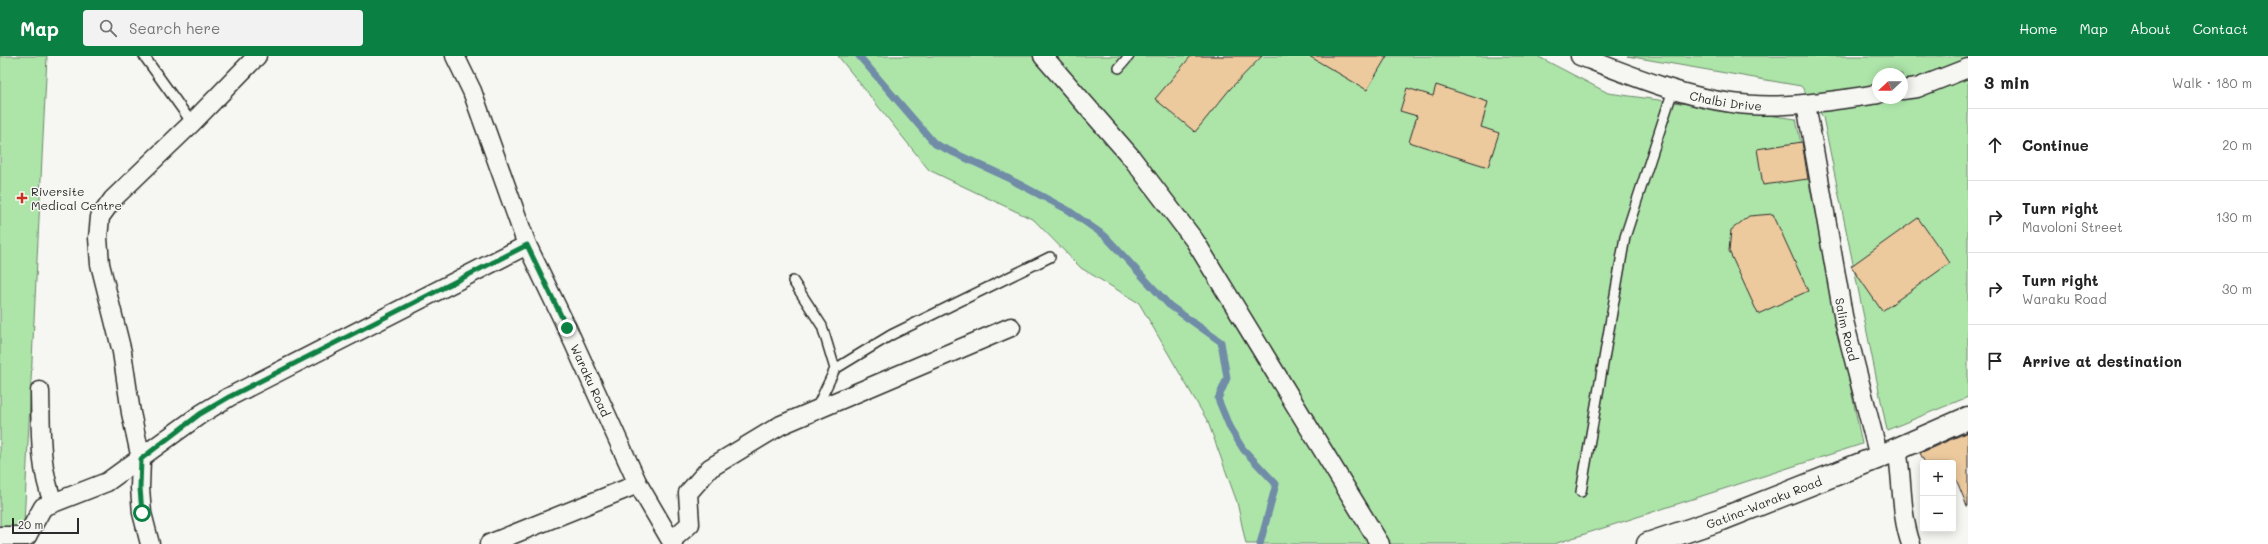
<!DOCTYPE html>
<html lang="en">
<head>
<meta charset="utf-8">
<style>
  body { margin:0; font-family:Mali,sans-serif; background:#f2f2f2; color:#222 }
  .controls { position:absolute; right:12px; bottom:12px; display:grid; overflow:hidden; border-radius:4px; box-shadow:0 2px 10px #0003 }
  .controls button { width:36px; height:36px; display:grid; place-items:center; padding:0; border:0; border-bottom:1px solid #e0e0e0; background:#fff; color:#222; font:20px sans-serif }
  .compass { position:absolute; left:1872px; top:12px; width:36px; height:36px; border-radius:50%; background:#fff; box-shadow:0 2px 10px #0003; rotate:248deg }
  .scale { position:absolute; left:12px; bottom:10px; width:67px; box-sizing:border-box; padding-left:4px; border:2px solid #2b2b2b; border-top:0; font-size:11px; line-height:14px; white-space:nowrap; color:#2b2b2b; -webkit-text-stroke:3px #f6f6f2; paint-order:stroke }
  .stop { position:absolute; width:12px; height:12px; margin:-9px; border:3px solid #0b8043; border-radius:50%; background:#fff }
  .stop.end { background:#0b8043; border-color:#fff; box-shadow:0 1px 4px #0008 }
  .list { margin:0; padding:0; list-style:none }
  h2 { display:flex; justify-content:space-between; align-items:center; height:52px; margin:0; padding:0 16px; font-size:17px }
  h2 small { font-size:13px; font-weight:400; color:#767676 }
  .list li { display:grid; grid-template-columns:26px 1fr auto; gap:12px; align-items:center; box-sizing:border-box; height:72px; padding:0 16px; border-top:1px solid #e0e0e0 }
  .list b { display:block; font-size:15px; white-space:nowrap }
  .list p { margin:0; font-size:13px; white-space:nowrap; color:#767676 }
  .list em { font-size:13px; font-style:normal; color:#767676 }
  .icon { flex:none; width:22px; height:22px; fill:none; stroke:currentColor; stroke-width:2; stroke-linecap:round; stroke-linejoin:round }
  .map { position:relative; flex:none; width:1968px; height:488px; overflow:hidden }
  header { display:flex; align-items:center; gap:24px; box-sizing:border-box; height:56px; padding:0 20px; background:#0b8043; color:#fff }
  header strong { font-size:19px }
  nav { display:flex; gap:22px; margin-inline-start:auto; font-size:14px }
  .search { width:280px; height:36px; background:#f2f2f2; display:flex; align-items:center; gap:10px; box-sizing:border-box; padding:0 14px; border-radius:4px; color:#767676; font-size:15px }
  main { display:flex }
  aside { flex:1; background:#fff }
  .map>svg:first-child { display:block }
  .green { fill:#ade5a9; stroke:#6c886a; fill-rule:evenodd }
  .lines { fill:none; stroke-linecap:round; stroke-linejoin:round }
  .stream { stroke:#708ca7; stroke-width:7 }
  .building { fill:#edca9e; stroke:#2b2b2b }
  .lane-casing { stroke:#2b2b2b; stroke-width:12 }
  .street-casing { stroke:#2b2b2b; stroke-width:21 }
  .secondary-casing { stroke:#2b2b2b; stroke-width:25 }
  .lane { stroke:#f6f6f2; stroke-width:9 }
  .street { stroke:#f6f6f2; stroke-width:18 }
  .secondary { stroke:#f6f6f2; stroke-width:22 }
  .route { stroke:#0b8043; stroke-width:5 }
  .poi-dot { fill:#c8321e; stroke:#f6f6f2; stroke-width:1.5 }
  .labels { text-anchor:middle; dominant-baseline:central; stroke-width:3; stroke-linejoin:round; paint-order:stroke }
  .street-label { font-size:12px; fill:#2b2b2b; stroke:#f6f6f2 }
  .poi-label { font-size:12px; fill:#2b2b2b; stroke:#f6f6f2; text-anchor:start }
</style>
</head>
<body>
<header>
<strong>Map</strong>
<div class="search"><svg class="icon" aria-label="search" viewBox="0 0 24 24"><circle cx="10" cy="10" r="6"/><path d="M15 15l6 6"/></svg>Search here</div>
<nav><a>Home</a><a>Map</a><a>About</a><a>Contact</a></nav>
</header>
<main>
<div class="map">
<svg width="1968" height="488" viewBox="0 0 1968 488">
  <rect width="100%" height="100%" fill="#f6f6f2"/>
  <filter id="ink" filterUnits="userSpaceOnUse"><feTurbulence type="fractalNoise" baseFrequency=".025" numOctaves="2"/><feDisplacementMap in="SourceGraphic" scale="8" xChannelSelector="R" yChannelSelector="G"/><feConvolveMatrix kernelMatrix="1 2 1 2 8 2 1 2 1" color-interpolation-filters="sRGB"/></filter>
  <g filter="url(#ink)">
    <path class="green" d="M 0,0 L 47,0 L 23,488 L 0,488 Z
      M 838,0 L 1537,0 L 1608,37 L 1796,63 L 1862,388 L 1554,488 L 1246,488 L 1237,446 L 1208,366 L 1139,247 L 1081,212 L 1034,164 L 929,114 Z
      M 1627,0 L 1968,0 L 1968,341 L 1887,374 L 1823,61 L 1801,30 ZM 1878,18 L 1902,18 L 1902,42 L 1878,42 Z"/>
    <g class="lines">
      <path class="stream" d="M 859,0 L 935,88 L 1000,118 L 1068,154 L 1105,180 L 1169,249 L 1221,286 L 1227,322 L 1218,343 L 1230,372 L 1243,393 L 1276,428 L 1260,488"/>
    </g>
    <path class="building" d="M 1191,0 L 1262,0 L 1230,33 L 1195,76 L 1155,43 Z
      M 1309,0 L 1387,0 L 1367,34 Z
      M 1436,29 L 1488,46 L 1481,71 L 1499,77 L 1488,111 L 1409,86 L 1417,60 L 1400,55 L 1407,32 L 1433,40 Z
      M 1802,86 L 1808,123 L 1763,129 L 1757,93 Z
      M 1773,158 L 1808,235 L 1758,258 L 1729,195 L 1731,174 L 1749,160 Z
      M 1918,162 L 1950,207 L 1882,255 L 1851,210 Z
      M 1968,376 L 1968,450 L 1967,450 L 1956,423 L 1953,426 L 1953,407 L 1925,407 L 1920,397 Z"/>
    <g class="lines">
      <defs>
        <path id="lane" d="M 144,0 L 192,67
          M 1119,12 L 1129,0
          M 793,225 L 822,270 L 835,313
          M 816,353 L 835,313 L 891,279 L 1050,201
          M 1581,436 L 1625,181 L 1673,34"/>
        <g id="street">
          <path id="s1" d="M 455,0 L 472,35 L 527,189 L 567,272 L 638,428 L 673,488"/>
          <path d="M 1043,0 L 1131,101 L 1195,185 L 1380,488"/>
          <path id="s2" d="M 1580,0 C 1629,19 1680,40 1732,47 C 1780,54 1830,45 1878,38"/>
          <path d="M 1902,34 L 1917,32 L 1968,12"/>
          <path id="s3" d="M 1806,48 L 1844,265 L 1879,401"/>
          <path d="M 40,335 C 41,373 39,410 53,446"/>
          <path d="M 1897,393 C 1903,425 1900,457 1911,488"/>
          <path d="M 0,480 L 27,480"/>
          <path d="M 27,480 L 43,451 L 107,426 L 201,358 L 229,341 L 527,189"/>
          <path d="M 672,484 L 690,468 L 688,437 L 710,412 L 781,369 L 1011,271"/>
          <path d="M 150,488 L 142,457 L 140,432 L 141,403 L 131,357 L 122,296 L 100,208 L 98,182 L 100,161 L 113,143 L 192,67 L 257,0"/>
          <path d="M 489,488 L 638,428"/>
        </g>
        <g id="secondary">
          <path id="s4" d="M 1648,488 L 1722,463 L 1879,401 L 1968,362"/>
        </g>
      </defs>
      <use href="#lane" class="lane-casing"/>
      <use href="#street" class="street-casing"/>
      <use href="#secondary" class="secondary-casing"/>
      <use href="#lane" class="lane"/>
      <use href="#street" class="street"/>
      <use href="#secondary" class="secondary"/>
    </g>
  </g>
  <g class="lines" filter="url(#ink)">
    <path class="route" d="M 142,457 L 140,432 L 141,403 L 200,358 L 229,341 L 527,189 L 567,272"/>
  </g>
  <path class="poi-dot" d="M20 136h4v4h4v4h-4v4h-4v-4h-4v-4h4z"/>
  <g class="labels">
    <g class="street-label">
      <text stroke="none"><textPath href="#s2" startOffset="153">Chalbi Drive</textPath></text>
      <text stroke="none"><textPath href="#s3" startOffset="229">Salim Road</textPath></text>
      <text stroke="none"><textPath href="#s1" startOffset="352">Waraku Road</textPath></text>
      <text stroke="none"><textPath href="#s4" startOffset="123">Gatina-Waraku Road</textPath></text>
    </g>
    <g class="poi-label">
      <text x="31" y="135">Riversite<tspan x="31" dy="14">Medical Centre</tspan></text>
    </g>
  </g>
</svg>
<div class="controls">
<button>+</button>
<button>−</button>
</div>
<svg class="compass" viewBox="-18 -18 36 36"><path d="M0-13l5 13h-10z" fill="#e53935"/><path d="M0 13l5-13h-10z" fill="#767676"/></svg>
<div class="scale">20 m</div>
<div class="stop" style="left:142px;top:457px"></div>
<div class="stop end" style="left:567px;top:272px"></div>
</div>
<aside>
<h2>3 min<small>Walk · 180 m</small></h2>
<ul class="list">
<li><svg class="icon" aria-label="ahead" viewBox="0 0 24 24"><path d="M12 20V5M6 11l6-6 6 6"/></svg><div><b>Continue</b></div><em>20 m</em></li>
<li><svg class="icon" aria-label="right" viewBox="0 0 24 24"><path d="M7 20v-9h11M14 6l5 5-5 5"/></svg><div><b>Turn right</b><p>Mavoloni Street</p></div><em>130 m</em></li>
<li><svg class="icon" aria-label="right" viewBox="0 0 24 24"><path d="M7 20v-9h11M14 6l5 5-5 5"/></svg><div><b>Turn right</b><p>Waraku Road</p></div><em>30 m</em></li>
<li><svg class="icon" aria-label="arrive" viewBox="0 0 24 24"><path d="M6 21V4h12l-3 4 3 4H6"/></svg><div><b>Arrive at destination</b></div></li>
</ul>
</aside>
</main>
</body>
</html>
